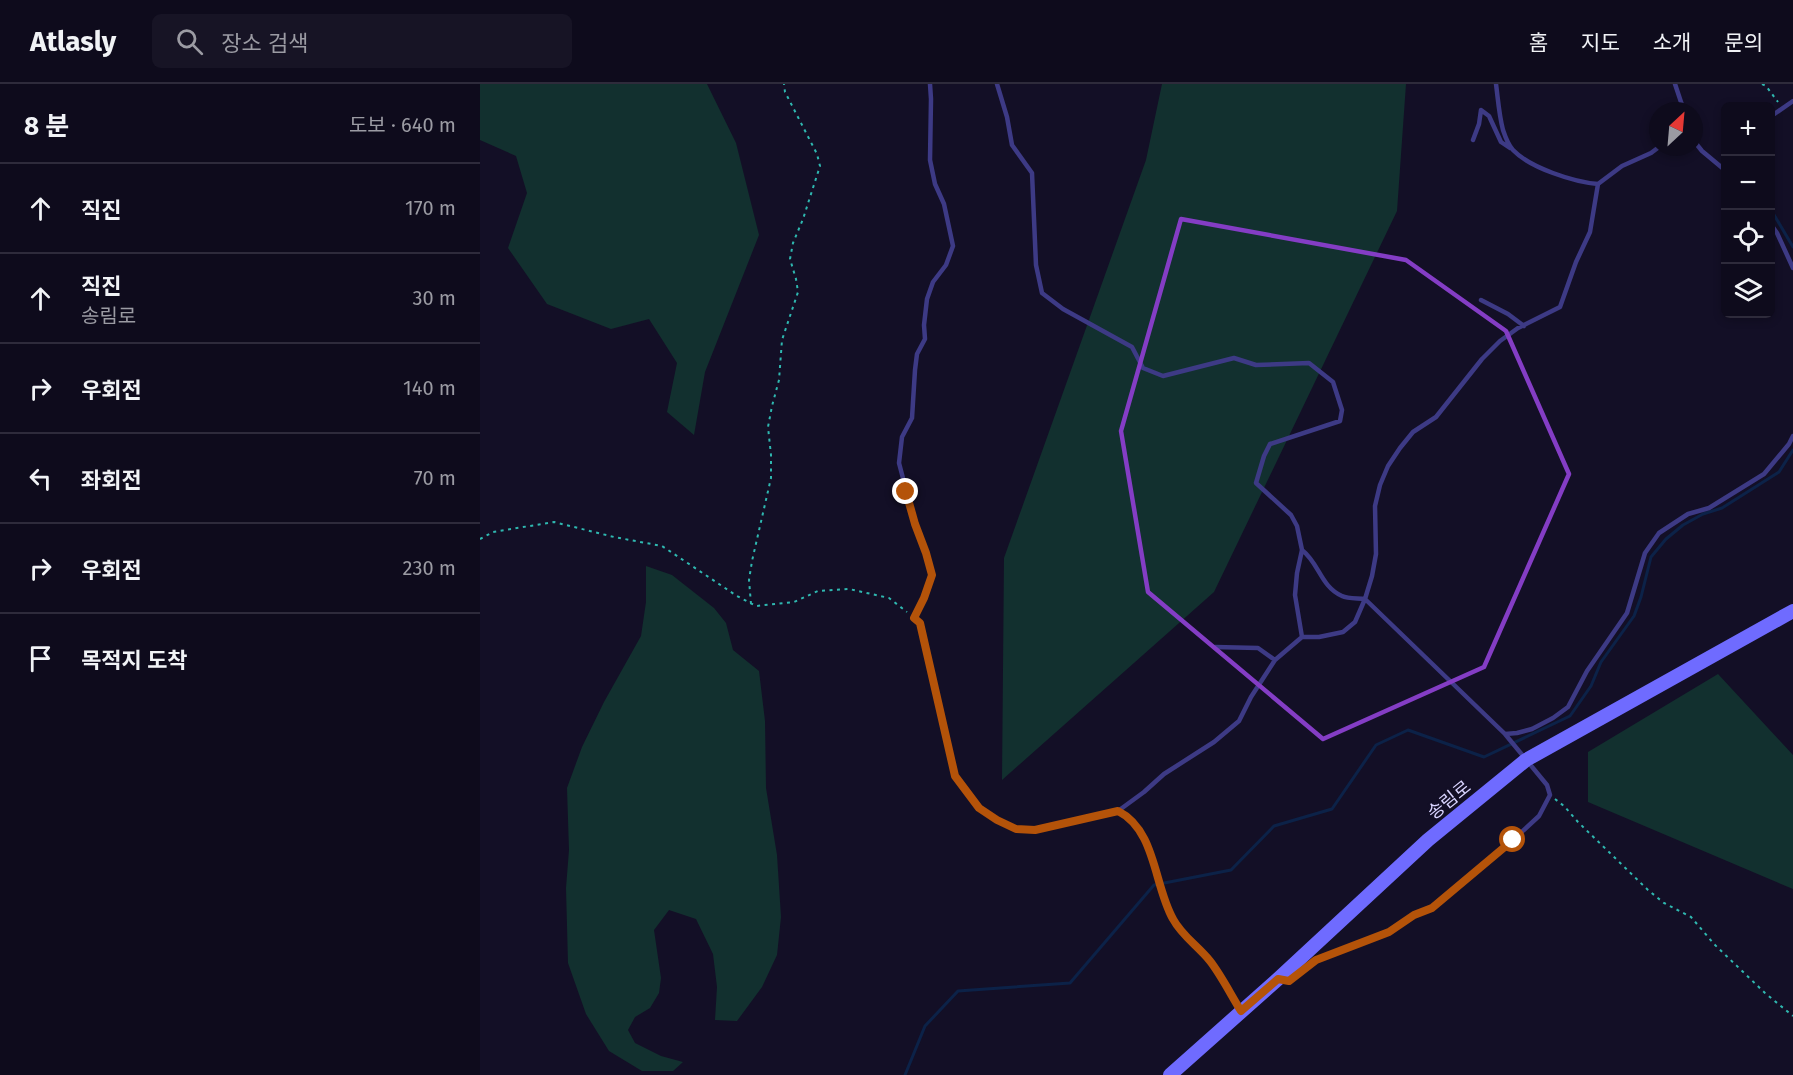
<!DOCTYPE html>
<html lang="ko">
<head>
<meta charset="utf-8">
<style>
  body { margin:0; font-family:"Fira Sans","Noto Sans KR",sans-serif; background:#171425; color:#f1f3f6 }
  .controls { position:absolute; right:18px; top:18px; display:grid; overflow:hidden; border-radius:9px; box-shadow:0 3px 9px #0003 }
  .controls button { width:54px; height:54px; display:grid; place-items:center; padding:0; border:0; border-bottom:2px solid #2e2b3b; background:#0e0b1c; color:#f1f3f6; font:30px sans-serif }
  .compass { position:absolute; left:1169px; top:18px; width:54px; height:54px; border-radius:50%; background:#0e0b1c; box-shadow:0 3px 9px #0003; rotate:26deg }
  .stop { position:absolute; width:18px; height:18px; margin:-14px; border:4px solid #b45309; border-radius:50%; background:#fff }
  .stop.end { background:#b45309; border-color:#fff; box-shadow:0 2px 6px #0008 }
  .list { margin:0; padding:0; list-style:none }
  h2 { display:flex; justify-content:space-between; align-items:center; height:78px; margin:0; padding:0 24px; font-size:26px }
  h2 small { font-size:20px; font-weight:400; color:#9b9ba3 }
  .list li { display:grid; grid-template-columns:39px 1fr auto; gap:18px; align-items:center; box-sizing:border-box; height:90px; padding:0 24px; border-top:2px solid #2e2b3b }
  .list b { display:block; font-size:22px; white-space:nowrap }
  .list p { margin:0; font-size:20px; white-space:nowrap; color:#9b9ba3 }
  .list em { font-size:20px; font-style:normal; color:#9b9ba3 }
  .icon { flex:none; width:33px; height:33px; fill:none; stroke:currentColor; stroke-width:2; stroke-linecap:round; stroke-linejoin:round }
  .map { position:relative; flex:none; width:1313px; height:991px; overflow:hidden }
  header { display:flex; align-items:center; gap:36px; box-sizing:border-box; height:84px; padding:0 30px; background:#0e0b1c; border-bottom:2px solid #2e2b3b }
  header strong { font-size:28px }
  nav { display:flex; gap:33px; margin-inline-start:auto; font-size:21px }
  .search { width:420px; height:54px; background:#171425; display:flex; align-items:center; gap:15px; box-sizing:border-box; padding:0 21px; border-radius:9px; color:#9b9ba3; font-size:22px }
  main { display:flex }
  aside { flex:1; background:#0e0b1c }
  .map>svg:first-child { display:block }
  .green { fill:#12302f }
  .lines { fill:none; stroke-linecap:round; stroke-linejoin:round }
  .stream { stroke:#0c2248; stroke-width:3 }
  .path { stroke:#2fb8b0; stroke-width:2; stroke-dasharray:3 4.5; stroke-linecap:butt }
  .lane { stroke:#3d3a85; stroke-width:4.5 }
  .secondary { stroke:#6f6bff; stroke-width:14 }
  .route { stroke:#b45309; stroke-width:8 }
  .marked { fill:none; stroke:#843dc5; stroke-width:4.5; stroke-linejoin:round }
  .labels { text-anchor:middle; dominant-baseline:central; stroke-width:4.5; stroke-linejoin:round; paint-order:stroke }
  .street-label { font-size:18px; fill:#d9d4ff; stroke:#130f26 }
</style>
</head>
<body>
<header>
<strong>Atlasly</strong>
<div class="search"><svg class="icon" aria-label="search" viewBox="0 0 24 24"><circle cx="10" cy="10" r="6"/><path d="M15 15l6 6"/></svg>장소 검색</div>
<nav><a>홈</a><a>지도</a><a>소개</a><a>문의</a></nav>
</header>
<main>
<aside>
<h2>8 분<small>도보 · 640 m</small></h2>
<ul class="list">
<li><svg class="icon" aria-label="ahead" viewBox="0 0 24 24"><path d="M12 20V5M6 11l6-6 6 6"/></svg><div><b>직진</b></div><em>170 m</em></li>
<li><svg class="icon" aria-label="ahead" viewBox="0 0 24 24"><path d="M12 20V5M6 11l6-6 6 6"/></svg><div><b>직진</b><p>송림로</p></div><em>30 m</em></li>
<li><svg class="icon" aria-label="right" viewBox="0 0 24 24"><path d="M7 20v-9h11M14 6l5 5-5 5"/></svg><div><b>우회전</b></div><em>140 m</em></li>
<li><svg class="icon" aria-label="left" viewBox="0 0 24 24"><path d="M17 20v-9H6M10 6l-5 5 5 5"/></svg><div><b>좌회전</b></div><em>70 m</em></li>
<li><svg class="icon" aria-label="right" viewBox="0 0 24 24"><path d="M7 20v-9h11M14 6l5 5-5 5"/></svg><div><b>우회전</b></div><em>230 m</em></li>
<li><svg class="icon" aria-label="arrive" viewBox="0 0 24 24"><path d="M6 21V4h12l-3 4 3 4H6"/></svg><div><b>목적지 도착</b></div></li>
</ul>
</aside>
<div class="map">
<svg width="1313" height="991" viewBox="0 0 1313 991">
  <rect width="100%" height="100%" fill="#130f26"/>
  <path class="green" d="M 0,0 L 227,0 L 256,59 L 279,151 L 225,288 L 214,351 L 187,328 L 197,279 L 169,235 L 131,245 L 67,220 L 28,164 L 47,109 L 36,72 L 0,56 Z
    M 682,0 L 926,0 L 917,127 L 734,508 L 522,696 L 524,474 L 666,76 Z
    M 166,482 L 192,491 L 234,524 L 246,539 L 253,566 L 279,587 L 285,637 L 286,704 L 297,771 L 301,833 L 297,871 L 282,903 L 257,937 L 235,936 L 237,903 L 233,870 L 216,835 L 189,826 L 174,846 L 181,894 L 179,909 L 170,924 L 155,933 L 148,946 L 155,959 L 181,972 L 203,978 L 193,987 L 162,987 L 129,967 L 106,930 L 88,879 L 86,804 L 89,766 L 87,704 L 102,663 L 124,618 L 161,552 L 166,518 Z
    M 1238,590 L 1313,671 L 1313,805 L 1108,718 L 1108,668 Z"/>
  <g class="lines">
    <path class="stream" d="M 1290,124 L 1313,163
      M 425,991 L 445,942 L 478,907 L 590,899 L 674,801 L 751,786 L 794,742 L 852,725 L 896,661 L 928,646 L 1004,673 L 1090,632 L 1111,602 L 1121,578 L 1154,532 L 1161,513 L 1171,473 L 1186,455 L 1203,441 L 1223,430 L 1242,424 L 1299,388 L 1313,366"/>
    <path class="path" d="M 1282,0 L 1286,2 L 1298,18
      M 0,455 L 13,448 L 74,438 L 134,453 L 182,462 L 257,512 L 276,522 L 314,518 L 338,507 L 369,505 L 409,514 L 427,528
      M 271,520 L 269,496 L 272,477 L 291,394 L 291,371 L 288,343 L 292,322 L 299,296 L 302,256 L 318,208 L 316,195 L 310,175 L 313,159 L 323,135 L 340,82 L 337,70 L 305,8 L 304,0
      M 440,540 L 475,692 L 499,724 L 517,736 L 535,745 L 555,746 L 632,729
      M 1075,715 L 1084,722 L 1098,738 L 1168,806 L 1184,819 L 1211,833 L 1234,860 L 1285,909 L 1313,932
      M 646,731 C 658,744 669,761 674,778 C 681,798 682,818 693,836 C 703,852 719,863 730,878 C 739,890 747,904 755,917"/>
    <path class="lane" d="M 517,0 L 527,33 L 532,61 L 552,89 L 556,181 L 562,209 L 583,225 L 652,263 L 663,284 L 683,292 L 754,274 L 776,281 L 829,279 L 853,298 L 862,326 L 860,337 L 790,360 L 784,372 L 776,399 L 811,431 L 817,442 L 822,466 C 839,479 841,503 862,512 C 868,515 878,514 885,515 L 1025,650 L 1067,701 L 1070,711 L 1059,732 L 1033,756 L 952,824 L 934,831 L 909,848 L 836,876 L 809,897 L 803,896
      M 1016,0 C 1018,15 1019,31 1023,46 C 1025,52 1029,62 1033,66 C 1050,84 1094,98 1118,100
      M 1195,0 L 1204,27
      M 1290,33 L 1313,17
      M 993,56 L 999,40 L 1001,26 L 1009,32 L 1021,58 L 1030,64
      M 1214,57 L 1222,67 L 1246,87
      M 1290,139 L 1297,149 L 1313,184
      M 1001,216 L 1028,230 L 1044,242
      M 434,534 L 444,514 L 452,491 L 446,469 L 435,440 L 419,379 L 422,353 L 432,334 L 435,286 L 437,270 L 445,255 L 444,241 L 447,215 L 453,198 L 466,181 L 473,162 L 464,120 L 455,100 L 450,76 L 451,15 L 450,0
      M 822,553 L 839,553 L 863,548 L 875,538 L 885,515 L 892,492 L 896,470 L 895,422 L 900,401 L 908,382 L 920,364 L 933,348 L 956,333 L 1002,275 L 1020,257 L 1038,244 L 1080,223 L 1096,178 L 1110,148 L 1118,100 L 1142,82 L 1171,69 L 1179,63
      M 735,563 L 778,564 L 795,576
      M 1025,650 L 1037,649 L 1052,645 L 1073,634 L 1088,623 L 1107,587 L 1147,529 L 1165,469 L 1179,449 L 1208,430 L 1229,424 L 1284,390 L 1309,360 L 1313,352
      M 638,727 L 664,708 L 684,690 L 734,658 L 759,637 L 771,613 L 795,576 L 822,553 L 815,511 L 817,489 L 822,466"/>
    <path class="secondary" d="M 690,991 L 798,895 L 948,756 L 1046,676 L 1313,527"/>
  </g>
  <g class="lines">
    <path class="route" d="M 426,408 L 435,440 L 446,469 L 452,491 L 444,514 L 434,534 L 440,539 L 475,692 L 499,724 L 517,736 L 536,745 L 555,746 L 638,727 C 676,746 674,802 693,835 C 702,852 718,862 730,877 C 741,891 751,911 761,927 L 798,895 L 809,897 L 836,876 L 909,848 L 934,831 L 952,824 L 1033,756"/>
  </g>
  <path class="marked" d="M 701,135 L 926,176 L 1026,247 L 1089,390 L 1004,583 L 843,655 L 668,508 L 641,347 Z"/>
  <g class="labels">
    <g class="street-label">
      <text transform="translate(969 716) rotate(-39)">송림로</text>
    </g>
  </g>
</svg>
<div class="controls">
<button>+</button>
<button>−</button>
<button><svg class="icon" aria-label="locate" viewBox="0 0 24 24"><circle cx="12" cy="12" r="6"/><path d="M12 2v4M12 18v4M2 12h4M18 12h4"/></svg></button>
<button><svg class="icon" aria-label="layers" viewBox="0 0 24 24"><path d="M12 4l9 5-9 5-9-5zM3 14l9 5 9-5"/></svg></button>
</div>
<svg class="compass" viewBox="-18 -18 36 36"><path d="M0-13l5 13h-10z" fill="#e53935"/><path d="M0 13l5-13h-10z" fill="#9b9ba3"/></svg>
<div class="stop" style="left:1033px;top:756px"></div>
<div class="stop end" style="left:426px;top:408px"></div>
</div>
</main>
</body>
</html>
